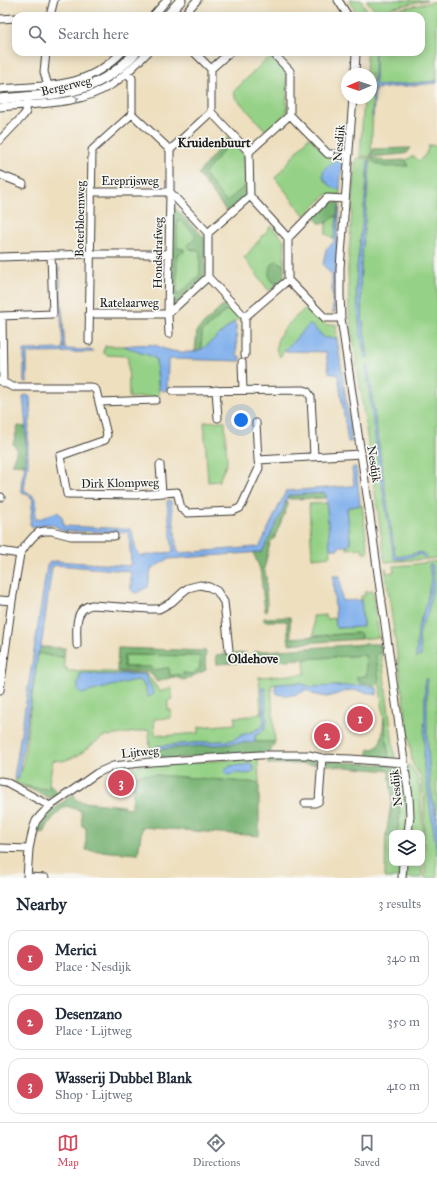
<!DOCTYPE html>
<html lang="en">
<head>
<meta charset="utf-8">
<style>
  body { margin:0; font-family:"IM FELL Great Primer",serif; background:#f2f2f3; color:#1f2937 }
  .controls { position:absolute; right:12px; bottom:12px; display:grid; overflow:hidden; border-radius:8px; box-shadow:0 2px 10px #0003 }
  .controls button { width:36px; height:36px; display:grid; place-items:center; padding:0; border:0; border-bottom:1px solid #e0e1e3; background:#fff; color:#1f2937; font:20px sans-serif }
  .compass { position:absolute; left:341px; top:68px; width:36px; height:36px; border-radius:50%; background:#fff; box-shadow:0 2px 10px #0003; rotate:268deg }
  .you { position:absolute; left:241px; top:420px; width:14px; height:14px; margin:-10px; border:3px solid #fff; border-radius:50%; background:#1a73e8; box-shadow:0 0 0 6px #1a73e833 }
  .badge { display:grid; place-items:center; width:26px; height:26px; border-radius:50%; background:#d1495b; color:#fff; font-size:13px; font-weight:700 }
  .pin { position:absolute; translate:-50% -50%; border:2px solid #fff; box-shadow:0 1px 4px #0006 }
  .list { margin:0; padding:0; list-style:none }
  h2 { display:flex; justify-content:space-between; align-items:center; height:52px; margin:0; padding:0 16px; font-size:17px }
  h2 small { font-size:13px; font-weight:400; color:#747a83 }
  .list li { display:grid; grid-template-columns:26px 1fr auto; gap:12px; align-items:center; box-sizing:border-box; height:56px; margin:0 8px 8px; padding:0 8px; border:1px solid #e0e1e3; border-radius:12px }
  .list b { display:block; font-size:15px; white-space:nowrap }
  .list p { margin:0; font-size:13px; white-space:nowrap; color:#747a83 }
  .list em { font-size:13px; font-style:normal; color:#747a83 }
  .icon { flex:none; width:22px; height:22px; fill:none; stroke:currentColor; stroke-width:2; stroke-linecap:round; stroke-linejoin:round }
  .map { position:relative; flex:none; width:437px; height:878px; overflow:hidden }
  .search { position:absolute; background:#fff; box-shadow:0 2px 10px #0003; left:12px; right:12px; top:12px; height:44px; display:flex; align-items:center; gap:10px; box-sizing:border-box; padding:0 14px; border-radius:12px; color:#747a83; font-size:15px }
  .sheet { height:244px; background:#fff }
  nav { display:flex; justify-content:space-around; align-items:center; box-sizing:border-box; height:56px; border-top:1px solid #e0e1e3; background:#fff; font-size:11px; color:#747a83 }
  nav a { display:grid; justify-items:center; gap:2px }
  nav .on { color:#d1495b }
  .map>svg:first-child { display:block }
  .green { fill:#95d186; stroke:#587651; fill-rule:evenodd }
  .forest { fill:#78b373; stroke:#4a6848; fill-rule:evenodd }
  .water { fill:#82b1ed; stroke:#4f6684 }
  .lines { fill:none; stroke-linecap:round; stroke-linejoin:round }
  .minor-casing { stroke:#3c3934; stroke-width:9 }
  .major-casing { stroke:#3c3934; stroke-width:11 }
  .minor { stroke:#fff; stroke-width:7 }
  .major { stroke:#fff; stroke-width:9 }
  .oneway { stroke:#999 }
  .labels { text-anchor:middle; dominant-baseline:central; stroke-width:3.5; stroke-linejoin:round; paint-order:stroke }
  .street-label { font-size:12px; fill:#1c1c1c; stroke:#f6f6f2 }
  .neighbourhood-label { font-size:13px; font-weight:bold; fill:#1c1c1c; stroke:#f6f6f2 }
</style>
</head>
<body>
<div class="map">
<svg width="437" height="878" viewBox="0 0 437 878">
  <rect width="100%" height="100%" fill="#f6f6f2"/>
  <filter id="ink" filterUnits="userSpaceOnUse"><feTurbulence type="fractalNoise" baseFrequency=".025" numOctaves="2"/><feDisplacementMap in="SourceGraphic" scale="8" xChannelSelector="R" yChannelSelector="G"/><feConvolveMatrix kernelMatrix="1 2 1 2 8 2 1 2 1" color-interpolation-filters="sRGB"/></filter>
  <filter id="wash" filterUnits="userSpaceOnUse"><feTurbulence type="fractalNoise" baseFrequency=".012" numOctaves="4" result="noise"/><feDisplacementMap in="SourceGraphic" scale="16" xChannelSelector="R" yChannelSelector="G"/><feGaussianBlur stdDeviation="0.9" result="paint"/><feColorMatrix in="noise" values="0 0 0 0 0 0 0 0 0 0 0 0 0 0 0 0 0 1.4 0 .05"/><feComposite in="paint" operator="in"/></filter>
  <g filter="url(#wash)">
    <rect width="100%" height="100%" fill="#eedfbf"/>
    <path class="green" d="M 349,0 L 361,0 L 370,16 L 358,16 Z
      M 366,0 L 427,0 L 390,8 L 389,11 L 437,1 L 437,81 L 378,87 L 374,82 L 371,157 L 360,156 L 364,98 L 371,98 L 371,74 L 366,74 L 367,52 L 421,52 L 421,16 L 373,16 L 382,12 L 374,9 Z
      M 270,56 L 287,73 L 287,112 L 267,132 L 235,97 L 234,91 Z
      M 309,137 L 328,157 L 342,158 L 342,161 L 335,162 L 327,167 L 324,180 L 336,189 L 340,190 L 340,195 L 326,195 L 305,216 L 275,178 Z
      M 231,141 L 244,155 L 245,186 L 226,202 L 204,174 Z
      M 429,145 L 437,146 L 437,550 L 436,551 L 437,557 L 432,559 L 385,562 L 349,310 L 348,267 L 355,170 L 356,159 L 358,158 L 373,158 L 373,162 L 408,166 L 406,160 L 414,156 L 419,161 C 425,157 427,152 429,145 ZM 368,160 L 370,160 L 370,162 L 361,266 L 360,286 L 363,325 L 368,357 L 366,358 L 360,331 L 356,288 L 357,268 L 366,191 Z
      M 337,215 L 335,239 L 326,234 L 326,223 Z
      M 177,220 L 180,220 L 196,235 L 192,242 L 190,249 L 200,252 L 200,275 L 176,297 Z
      M 271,226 L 285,241 L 284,266 L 278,261 L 272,282 L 278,283 L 269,291 L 244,258 Z
      M 231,306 L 241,317 L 241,319 L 238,319 L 234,322 L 201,351 L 202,332 Z
      M 308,306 L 326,325 L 336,324 L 337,338 L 327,339 L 325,338 L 311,325 L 284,351 L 280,357 C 266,339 296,317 308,306 Z
      M 105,346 L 124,346 L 154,357 L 156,359 L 159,396 L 129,398 L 128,358 L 125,356 L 106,355 L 103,352 Z
      M 223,421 L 225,422 L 227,463 L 219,481 L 208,482 L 204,422 Z
      M 327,503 L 331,556 L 312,558 L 309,504 Z
      M 362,505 L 368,553 L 363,553 L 362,548 L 347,549 L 347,546 L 350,543 L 350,539 L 347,508 L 349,507 Z
      M 437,561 L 437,878 L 425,878 L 424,798 L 420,775 L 413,765 L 412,760 L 385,568 L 386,568 L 387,573 L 394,572 L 393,566 L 408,565 Z
      M 373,591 L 379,637 L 362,639 L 360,633 L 314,636 L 313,616 L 326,615 L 327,619 L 335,618 L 336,628 L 363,626 L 361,596 L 365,596 L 364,592 Z
      M 38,653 L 50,656 L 64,657 L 64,667 L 67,668 L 67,671 L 146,673 L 160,692 L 171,687 L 172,699 L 168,700 L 168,710 L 171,710 L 171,718 L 154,719 L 155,735 L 163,734 L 163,736 L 199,733 L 199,727 L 235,724 L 235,717 L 253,716 L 253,714 L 261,714 L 259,677 L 305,674 L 304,659 L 365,655 L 367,675 L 365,676 L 356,677 L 359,682 L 372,684 L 373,688 L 364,685 L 312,687 C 308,685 304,686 301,683 L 271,685 L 275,742 L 255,742 L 255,736 L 262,732 L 265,728 L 263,712 L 264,725 C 253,734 243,732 233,740 L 158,746 L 157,749 L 150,750 L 149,730 L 103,737 L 77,756 L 63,761 L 53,760 L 49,782 L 50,786 L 47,789 L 44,789 L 23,786 L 15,782 L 15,779 L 18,778 L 19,771 L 22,771 ZM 81,674 L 117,675 L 147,678 L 148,696 L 143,682 L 140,680 Z
      M 381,653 L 395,759 L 389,759 L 376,654 Z
      M 124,655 L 201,656 L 200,668 L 192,674 L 183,673 L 183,676 L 170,676 L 169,668 L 163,669 L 152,670 L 152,667 L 124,667 Z
      M 258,758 L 259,783 L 143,774 L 134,777 L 133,766 Z
      M 398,765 L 403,769 L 407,806 L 407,817 L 405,833 L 397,833 L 400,816 L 396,767 Z
      M 407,765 L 410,766 L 416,774 L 420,789 L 423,828 L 422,878 L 405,878 L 406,863 L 422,863 L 422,833 L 410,833 Z
      M 386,835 L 392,836 L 392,863 L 400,863 L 399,878 L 385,878 Z"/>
    <path class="forest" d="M 227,138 L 231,141 L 204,174 L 226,202 L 245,186 L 245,196 L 227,212 L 198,174 Z
      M 411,148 L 407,153 L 403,154 L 371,157 L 371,154 L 373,154 L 373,149 Z
      M 373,158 L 385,161 L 406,160 L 408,166 L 385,167 L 373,162 Z
      M 327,202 L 340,203 L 337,215 L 326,223 L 319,223 L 313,215 Z
      M 172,205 L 205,238 L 205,277 L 171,308 ZM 177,220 L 180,220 L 196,235 L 192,242 L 187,245 L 189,248 L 200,252 L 200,275 L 177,296 L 177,254 L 184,252 L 184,249 L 177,248 Z
      M 276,261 L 278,261 L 284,266 L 284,278 L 278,283 L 272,282 C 267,276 268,265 276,261 Z
      M 227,302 L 231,306 L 202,332 L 201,351 L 195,352 L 197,330 Z
      M 18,426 L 26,427 L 25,465 L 12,464 L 17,449 L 13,444 Z
      M 324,493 L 326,495 L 326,498 L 291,499 L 287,498 L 288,496 L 291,495 Z
      M 286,500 L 288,505 L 274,539 L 270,543 L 265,565 L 264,567 L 266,577 L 267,611 L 265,611 L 260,569 L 253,552 L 261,552 L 263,550 Z
      M 290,617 L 291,638 L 360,633 L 362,639 L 289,644 L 287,621 L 264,621 L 264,618 Z
      M 364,644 L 380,644 L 381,653 L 376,654 L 379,683 L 373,688 L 372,684 L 359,682 L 356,677 L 365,676 L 367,675 L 365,655 L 254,662 L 253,652 Z
      M 41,647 L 65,648 L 64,657 L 50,656 L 38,653 Z
      M 118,648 L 206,651 L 205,662 L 206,670 L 184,680 L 173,677 L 157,682 L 150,672 L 148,671 L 117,671 ZM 124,655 L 200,656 L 200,668 L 192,674 L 183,673 L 182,676 L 180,676 L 179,674 L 170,676 L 169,668 L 163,668 L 163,669 L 152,670 L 152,667 L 124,667 Z
      M 246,653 L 246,662 L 217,664 L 216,655 Z
      M 384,718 L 389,759 L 367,756 L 369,749 C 371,749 373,749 375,748 C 383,745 383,725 384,718 Z
      M 255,742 L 275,742 L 270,752 L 152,760 L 150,750 Z
      M 268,759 L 316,760 L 316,764 L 268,764 Z
      M 327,761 L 389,765 L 396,767 C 399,791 401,809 397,833 L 392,833 L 392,836 L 386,835 L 392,799 L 389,771 L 325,765 Z
      M 143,774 L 259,783 L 259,836 L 142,827 L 138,854 L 86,850 L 86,828 L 82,826 L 81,811 L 66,806 C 56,813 49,822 44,833 L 38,833 C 45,815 59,804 74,794 C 75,800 78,801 83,802 L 124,806 L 124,808 L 132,807 L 134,777 Z
      M 50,784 L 58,794 L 49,798 L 23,786 L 47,789 L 49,788 Z"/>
    <path class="water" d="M 375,52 L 375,82 L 378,86 L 437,81 L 437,83 L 375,89 L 373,117 L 372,117 Z
      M 368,160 L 370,160 L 370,162 L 361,266 L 360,286 L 363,325 L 368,358 L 365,358 L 360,331 L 356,288 L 357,268 L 366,191 Z
      M 338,161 L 342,161 L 340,190 C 336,189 335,188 331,186 C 316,175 324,165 338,161 Z
      M 339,205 L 340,205 L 334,295 L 335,312 L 333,313 L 332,293 L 332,275 L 323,265 L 326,249 L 334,242 Z
      M 58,267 L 59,267 L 65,349 L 91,350 L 94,352 L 27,353 L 27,382 L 24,382 L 24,350 L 63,349 Z
      M 234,322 L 236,325 L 237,356 L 240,356 L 241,361 L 170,359 L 168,362 L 167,390 L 163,391 L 159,389 L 156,359 L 149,355 L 141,353 L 124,346 C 133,345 143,344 153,345 C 158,345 162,349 168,350 C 179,353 196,354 205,347 Z
      M 309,325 L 311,325 L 325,338 L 337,338 L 352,442 L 348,442 L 338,375 L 329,373 L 326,352 L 284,351 Z
      M 368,365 L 382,470 L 395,554 L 397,557 L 421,552 L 425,555 L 426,557 L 424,558 L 421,554 L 403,559 L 394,559 L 378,460 L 366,366 Z
      M 26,395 L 30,397 L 31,417 L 29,425 L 28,437 L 28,464 L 24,488 L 25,491 C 43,500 34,503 35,519 C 42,520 50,513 58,512 L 62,517 L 64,526 L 130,529 C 135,536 133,549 140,556 L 173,552 L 167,502 L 168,500 L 171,501 L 177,549 L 179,552 L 181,553 L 258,547 L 260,546 L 286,491 L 352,486 L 354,484 L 352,469 L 353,467 L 356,467 L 360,503 L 358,506 L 349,507 L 347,508 L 350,539 L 350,543 L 348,546 L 340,546 L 338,549 L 330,549 L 326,495 L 325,493 L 291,495 L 288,496 L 281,514 L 263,550 L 261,552 L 168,559 L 151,569 L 148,587 L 136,593 L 134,593 L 131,590 L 131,575 L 129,571 L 56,565 L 52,567 L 41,647 L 38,653 L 19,773 L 18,778 L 16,779 L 14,778 L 36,638 L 47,566 L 50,562 L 55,561 L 130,566 L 131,563 L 129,534 L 126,532 L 64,531 L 53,525 L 47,524 L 35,527 L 31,526 L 30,523 L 33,500 L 30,496 L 22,492 C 19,483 25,473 25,464 C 27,442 26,420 23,398 L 24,396 Z
      M 432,564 L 434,582 L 428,612 L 421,627 L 419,637 L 421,656 L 416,657 L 418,628 L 427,601 L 431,579 L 429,565 Z
      M 333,576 L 340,576 L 342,601 L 361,600 L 363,627 L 336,628 Z
      M 80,674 L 117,675 L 121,674 L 145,674 L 154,694 L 148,697 C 145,688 145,680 135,680 L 81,694 C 75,689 79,681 80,674 Z
      M 425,679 L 427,679 L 427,730 L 430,786 L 437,821 L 437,855 L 424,764 Z
      M 301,683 C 304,686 308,685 312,687 L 364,685 L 377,688 L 377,695 L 361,691 L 351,690 L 327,697 L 312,694 L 309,691 L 305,690 C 298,696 286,696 277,694 L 275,690 L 276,684 Z
      M 262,687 L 265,687 L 267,723 L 262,732 L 255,736 L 255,742 L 157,749 L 157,746 L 233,740 C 243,732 254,734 264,725 Z
      M 250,763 C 252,765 254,765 254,768 C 254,777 242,773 237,773 C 233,774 230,775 227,775 L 225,772 L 225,769 C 231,764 236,766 243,765 C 245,765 248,764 250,763 Z"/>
  </g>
  <g filter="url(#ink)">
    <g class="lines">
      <defs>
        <path id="minor" d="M 338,0 L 348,16
          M 50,16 L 54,0
          M 153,16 L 167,0
          M 183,16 L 197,0
          M 0,19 L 16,18
          M 46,52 L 44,72 L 49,89
          M 194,52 L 211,69
          M 272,52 L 290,71 L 290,115 L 328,154 L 349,154
          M 211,69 L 211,112 L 249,152
          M 211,69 L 230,52
          M 126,73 L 132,78 L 132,114 L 170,150
          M 355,74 L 356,52
          M 0,89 C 48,85 85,90 122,52
          M 353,98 L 340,268 L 340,295 L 341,318 L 368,502 L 409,797 L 410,816 L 408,833
          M 0,107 C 38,103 77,106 111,85 C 125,76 137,63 148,52
          M 0,140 L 23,116 L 26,112 L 27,102
          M 0,175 L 23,184
          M 208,233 L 170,192 L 170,150 L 211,112
          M 288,238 L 250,196 L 249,152 L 290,115
          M 0,257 L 90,254 L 168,254
          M 89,314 L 168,314 L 170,192 L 91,192
          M 0,316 L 53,314 L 51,255
          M 2,316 L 3,382
          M 245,317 L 208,277 L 208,233 L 250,196
          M 341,318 L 325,318 L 288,280 L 288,238 L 327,198 L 345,199
          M 169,334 L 168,314 L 208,277
          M 89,341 L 92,150 L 132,114
          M 245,355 L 245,317 L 288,280
          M 242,362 L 243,390
          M 0,381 L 13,387 L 91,387 L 96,390 L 107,435 L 105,440 L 60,456 L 67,494 L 136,495 L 177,492 L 181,508 L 187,513 L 233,511 L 240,508 L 242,505 L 259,468 L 258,460 L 361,454
          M 216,390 L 218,418
          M 173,391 L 304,390 L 307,391 L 311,397 L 314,456
          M 99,402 L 156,400
          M 256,423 L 258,460
          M 160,465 L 162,493
          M 0,497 L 1,497
          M 0,551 L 20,554
          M 0,600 L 12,601
          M 77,645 C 77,631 73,608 92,605 L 149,609 L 159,609 L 172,602 L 183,592 L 188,588 L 200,585 L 209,587 L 217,591 L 224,602 L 229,650
          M 0,690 L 12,601 L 20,554 L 26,545 L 34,536 L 39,532 L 45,531 L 52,531 L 71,536 L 114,536
          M 0,781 L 6,782 L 50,806
          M 305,803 L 315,803 L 319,801 L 322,758
          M 0,848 L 29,849
          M 28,877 L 45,878
          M 27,878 L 29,849 L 33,829 L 36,821 L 41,815 L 50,806 L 97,773 L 113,766 L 151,762 L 260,755 L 309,755 L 322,758 L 351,759 L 404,763
          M 402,878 L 403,863"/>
        <path id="major" d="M 167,16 L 181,0
          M 0,99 C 56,93 95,98 136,52"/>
      </defs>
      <use href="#minor" class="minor-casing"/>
      <use href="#major" class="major-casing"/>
      <use href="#minor" class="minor"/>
      <use href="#major" class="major"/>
    </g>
    <defs><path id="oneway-chevron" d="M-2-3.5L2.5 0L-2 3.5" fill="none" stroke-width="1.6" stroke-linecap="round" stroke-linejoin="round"/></defs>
    <use class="oneway" href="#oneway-chevron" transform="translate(76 99) rotate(-13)"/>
  </g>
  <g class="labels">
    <g class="street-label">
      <text transform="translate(66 86) rotate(-13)">Bergerweg</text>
      <text transform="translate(339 143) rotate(-85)">Nesdijk</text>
      <text x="130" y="181">Ereprijsweg</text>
      <text transform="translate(80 219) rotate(-89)">Boterbloemweg</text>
      <text transform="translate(158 253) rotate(-89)">Hondsdrafweg</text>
      <text x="129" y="303">Ratelaarweg</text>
      <text transform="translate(374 464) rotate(81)">Nesdijk</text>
      <text transform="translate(120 483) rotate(-1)">Dirk Klompweg</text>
      <text transform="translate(140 752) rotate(-5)">Lijtweg</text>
      <text transform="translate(396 788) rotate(-96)">Nesdijk</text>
    </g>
    <g class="neighbourhood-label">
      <text x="214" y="143">Kruidenbuurt</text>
      <text x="253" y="659">Oldehove</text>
    </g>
  </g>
</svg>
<div class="controls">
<button><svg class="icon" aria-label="layers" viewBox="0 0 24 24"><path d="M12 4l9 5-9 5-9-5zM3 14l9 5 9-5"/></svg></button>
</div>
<svg class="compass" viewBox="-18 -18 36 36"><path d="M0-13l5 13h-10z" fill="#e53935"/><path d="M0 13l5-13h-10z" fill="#747a83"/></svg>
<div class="you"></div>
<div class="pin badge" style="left:360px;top:719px">1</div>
<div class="pin badge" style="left:327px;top:736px">2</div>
<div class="pin badge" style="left:121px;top:783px">3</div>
<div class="search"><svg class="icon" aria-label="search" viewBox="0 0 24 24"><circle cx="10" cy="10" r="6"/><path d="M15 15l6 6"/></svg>Search here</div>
</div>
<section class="sheet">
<h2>Nearby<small>3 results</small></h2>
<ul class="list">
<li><span class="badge">1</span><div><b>Merici</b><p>Place · Nesdijk</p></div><em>340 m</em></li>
<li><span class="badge">2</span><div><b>Desenzano</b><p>Place · Lijtweg</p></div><em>350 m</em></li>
<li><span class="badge">3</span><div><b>Wasserij Dubbel Blank</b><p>Shop · Lijtweg</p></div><em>410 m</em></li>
</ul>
</section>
<nav>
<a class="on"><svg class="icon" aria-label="map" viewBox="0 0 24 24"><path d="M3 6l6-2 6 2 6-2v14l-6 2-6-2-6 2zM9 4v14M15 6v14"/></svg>Map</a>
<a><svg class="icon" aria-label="directions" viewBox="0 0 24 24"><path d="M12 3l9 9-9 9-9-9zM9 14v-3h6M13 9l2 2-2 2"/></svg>Directions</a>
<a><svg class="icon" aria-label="saved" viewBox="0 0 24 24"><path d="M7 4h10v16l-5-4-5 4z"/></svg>Saved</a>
</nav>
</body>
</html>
